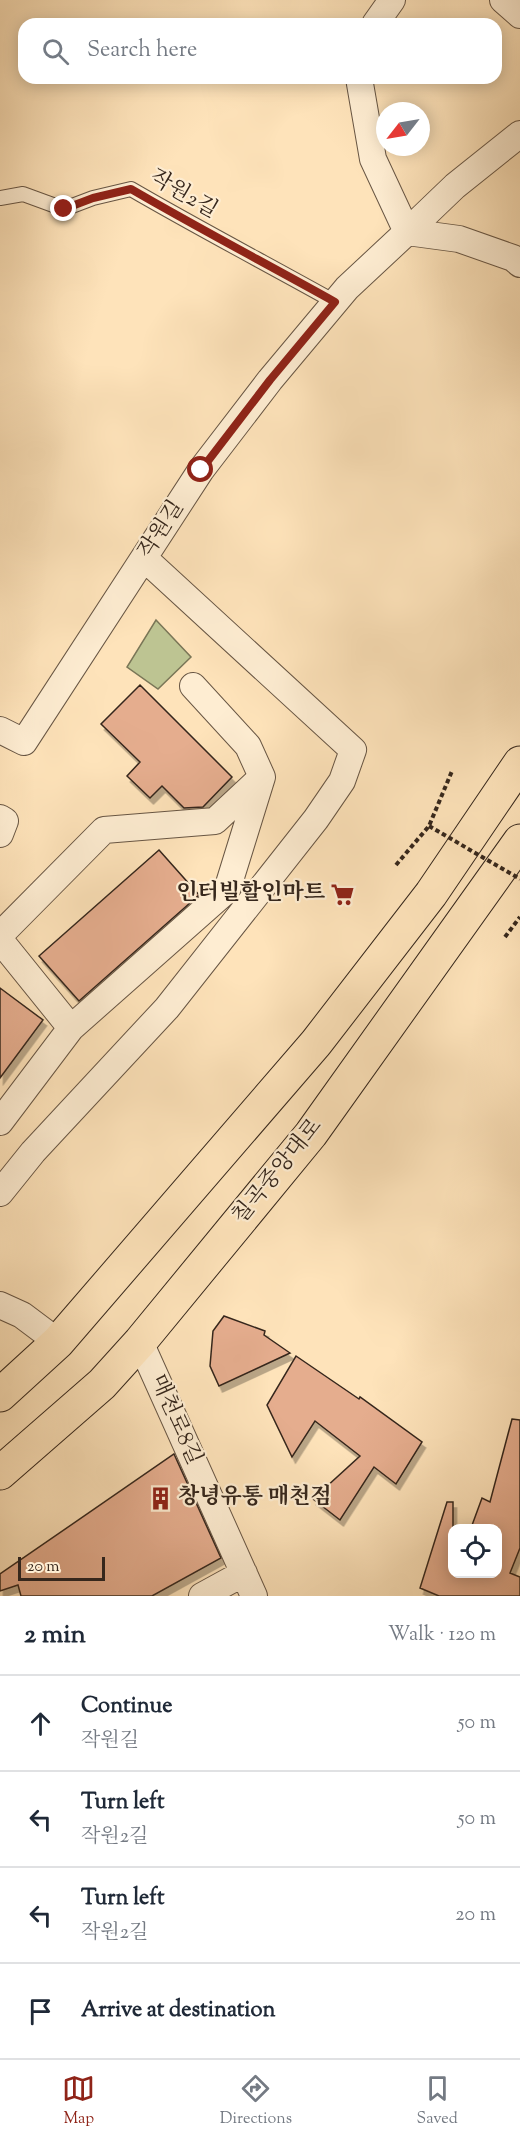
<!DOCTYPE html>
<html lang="en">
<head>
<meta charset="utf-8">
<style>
  body { margin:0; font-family:"Sorts Mill Goudy","Noto Serif KR",serif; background:#f2f2f3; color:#1f2937 }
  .controls { position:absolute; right:18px; bottom:18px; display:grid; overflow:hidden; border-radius:12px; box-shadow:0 3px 15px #0003 }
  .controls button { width:54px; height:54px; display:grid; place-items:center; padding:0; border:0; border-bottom:2px solid #e0e1e3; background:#fff; color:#1f2937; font:30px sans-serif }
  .compass { position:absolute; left:376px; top:102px; width:54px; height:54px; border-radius:50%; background:#fff; box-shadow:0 3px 15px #0003; rotate:239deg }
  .scale { position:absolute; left:18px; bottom:15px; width:87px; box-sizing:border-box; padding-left:6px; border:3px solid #36271c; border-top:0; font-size:16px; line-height:21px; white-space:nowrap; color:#36271c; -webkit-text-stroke:4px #feedd2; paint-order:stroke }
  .stop { position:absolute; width:18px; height:18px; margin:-14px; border:4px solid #8f2418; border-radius:50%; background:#fff }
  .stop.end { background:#8f2418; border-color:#fff; box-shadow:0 2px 6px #0008 }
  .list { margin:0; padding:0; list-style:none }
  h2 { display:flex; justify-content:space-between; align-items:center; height:78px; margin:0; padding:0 24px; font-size:26px }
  h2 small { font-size:20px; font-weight:400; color:#747a83 }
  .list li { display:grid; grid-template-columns:39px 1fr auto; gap:18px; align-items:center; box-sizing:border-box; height:96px; padding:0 24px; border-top:2px solid #e0e1e3 }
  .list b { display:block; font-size:22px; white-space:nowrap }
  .list p { margin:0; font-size:20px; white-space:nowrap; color:#747a83 }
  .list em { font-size:20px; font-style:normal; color:#747a83 }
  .icon { flex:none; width:33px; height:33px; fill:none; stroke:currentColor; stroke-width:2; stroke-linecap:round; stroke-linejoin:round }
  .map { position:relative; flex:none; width:520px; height:1596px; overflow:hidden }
  .search { position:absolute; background:#fff; box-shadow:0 3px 15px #0003; left:18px; right:18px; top:18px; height:66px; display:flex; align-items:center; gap:15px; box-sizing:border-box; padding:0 21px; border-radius:18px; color:#747a83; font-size:22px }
  .sheet { height:462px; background:#fff }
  nav { display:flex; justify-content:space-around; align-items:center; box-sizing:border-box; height:84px; border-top:2px solid #e0e1e3; background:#fff; font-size:16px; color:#747a83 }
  nav a { display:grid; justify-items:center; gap:3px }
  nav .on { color:#8f2418 }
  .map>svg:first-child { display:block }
  .green { fill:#bdc492; stroke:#7a7657; stroke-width:1.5 }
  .building { fill:#e5ad8e; stroke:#36271c; stroke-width:1.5; filter:url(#shadow) }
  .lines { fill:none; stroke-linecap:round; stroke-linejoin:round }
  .lane-casing { stroke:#685644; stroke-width:16 }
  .street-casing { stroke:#685644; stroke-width:28 }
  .primary-casing { stroke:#36271c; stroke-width:35 }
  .path { stroke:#36271c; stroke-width:4; stroke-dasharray:4.5 3; stroke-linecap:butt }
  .lane { stroke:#feedd2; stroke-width:14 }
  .street { stroke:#feedd2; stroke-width:26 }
  .primary { stroke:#fee3ba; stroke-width:33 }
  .path-bridge { stroke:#36271c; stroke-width:4; stroke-dasharray:4.5 3; stroke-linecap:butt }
  .route { stroke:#8f2418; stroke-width:8 }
  .labels { text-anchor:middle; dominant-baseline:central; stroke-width:4.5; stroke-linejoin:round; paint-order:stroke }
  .street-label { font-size:22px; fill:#36271c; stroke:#feedd2 }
  .poi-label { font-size:22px; font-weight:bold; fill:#36271c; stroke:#feedd2; text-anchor:end }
</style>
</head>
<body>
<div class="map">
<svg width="520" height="1596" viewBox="0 0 520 1596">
  <defs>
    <filter id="shadow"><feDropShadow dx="3.5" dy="6" stdDeviation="0" flood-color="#0004"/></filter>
  </defs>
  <rect width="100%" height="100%" fill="#fee3ba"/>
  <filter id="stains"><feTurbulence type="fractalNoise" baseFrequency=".00333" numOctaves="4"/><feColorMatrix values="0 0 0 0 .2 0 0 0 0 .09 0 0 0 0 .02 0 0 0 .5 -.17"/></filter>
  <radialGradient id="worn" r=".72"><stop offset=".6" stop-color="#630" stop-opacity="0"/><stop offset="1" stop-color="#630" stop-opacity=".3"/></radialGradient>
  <path class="green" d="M 156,620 L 191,657 L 158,689 L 127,667 Z"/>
  <path class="building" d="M 140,685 L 232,777 L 203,807 L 184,808 L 162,786 L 150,798 L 127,776 L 140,762 L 101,724 Z
    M 159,850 L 199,895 L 79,1001 L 39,956 Z
    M 0,988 L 43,1020 L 0,1078 Z
    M 224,1316 L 265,1331 L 264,1335 L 290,1353 L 219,1386 L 210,1366 L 213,1331 Z
    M 296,1356 L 359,1399 L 360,1397 L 422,1442 L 396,1484 L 374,1467 L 340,1520 L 313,1499 L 360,1456 L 315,1421 L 292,1457 L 267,1405 Z
    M 512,1419 L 520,1420 L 520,1548 L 510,1573 L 520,1577 L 520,1596 L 439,1596 L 420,1588 L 447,1502 L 453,1502 L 453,1574 L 498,1574 L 498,1528 L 471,1528 L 482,1498 L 490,1502 Z
    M 174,1454 L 221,1558 L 152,1596 L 21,1596 L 18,1585 L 0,1591 L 0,1574 Z"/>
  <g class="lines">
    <defs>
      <path id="lane" d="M 0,198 L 23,194 L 64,209 L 93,198 L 131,189 C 198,228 267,264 335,302"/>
      <path id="street" d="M 503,0 L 520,15
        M 375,24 L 392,0
        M 359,78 L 373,159 L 407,232 L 455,186 L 520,134
        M 0,730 L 24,742 L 201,470 L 270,380 L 347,288 L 407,232 L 459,239 L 513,258 L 520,264
        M 0,818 L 5,821 L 0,834
        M 0,935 L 104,830 L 215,821 L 260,779
        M 0,940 L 71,1028 L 227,890 L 262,777 L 248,746 L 193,686
        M 0,1122 L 71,1028
        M 0,1193 L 33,1152 L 167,1008 L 316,819 L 342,781 L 353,750 L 144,558
        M 0,1305 L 22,1315 L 58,1342
        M 140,1342 L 254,1596
        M 202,1596 L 244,1573"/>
      <path id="primary" d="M 0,1395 L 58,1342 L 316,1043 L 431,894 L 520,763
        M 0,1473 L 102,1384 L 140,1342 L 311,1134 L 520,841"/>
    </defs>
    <use href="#lane" class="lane-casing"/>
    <use href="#street" class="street-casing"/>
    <use href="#primary" class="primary-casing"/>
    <path class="path" d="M 396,865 L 429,826 L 452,771
      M 505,937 L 520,917"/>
    <use href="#lane" class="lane"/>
    <use href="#street" class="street"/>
    <use href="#primary" class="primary"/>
    <path class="path-bridge" d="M 429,826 L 520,879"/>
  </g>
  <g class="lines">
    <path class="route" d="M 64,209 L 93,198 L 131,189 C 198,228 267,264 335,302 L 270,380 L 201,470"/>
  </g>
  <defs>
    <symbol id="supermarket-bare" viewBox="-9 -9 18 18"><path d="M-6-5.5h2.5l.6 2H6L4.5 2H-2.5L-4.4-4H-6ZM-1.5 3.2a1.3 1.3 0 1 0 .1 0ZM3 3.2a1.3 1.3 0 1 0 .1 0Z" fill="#8f2418" stroke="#feedd2" stroke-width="2.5" paint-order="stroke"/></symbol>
    <symbol id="building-bare" viewBox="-9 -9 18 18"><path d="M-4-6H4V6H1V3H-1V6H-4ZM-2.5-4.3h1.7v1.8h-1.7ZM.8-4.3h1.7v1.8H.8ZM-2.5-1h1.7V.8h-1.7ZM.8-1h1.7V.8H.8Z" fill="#8f2418" stroke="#feedd2" stroke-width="2.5" paint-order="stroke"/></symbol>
  </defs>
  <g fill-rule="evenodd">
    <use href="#supermarket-bare" x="326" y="878" width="33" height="33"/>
    <use href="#building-bare" x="144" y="1482" width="33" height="33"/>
  </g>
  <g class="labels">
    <g class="street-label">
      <text transform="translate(183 195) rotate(30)">작원2길</text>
      <text transform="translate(162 530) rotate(-57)">작원길</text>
      <text transform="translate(278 1172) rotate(-51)">칠곡중앙대로</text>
      <text transform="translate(175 1420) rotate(66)">매천로8길</text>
    </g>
    <g class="poi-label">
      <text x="325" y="894">인터빌할인마트</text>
      <text x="178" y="1498" text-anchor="start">창녕유통 매천점</text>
    </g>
  </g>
  <rect width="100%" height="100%" filter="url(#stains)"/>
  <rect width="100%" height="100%" fill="url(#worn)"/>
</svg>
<div class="controls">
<button><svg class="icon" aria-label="locate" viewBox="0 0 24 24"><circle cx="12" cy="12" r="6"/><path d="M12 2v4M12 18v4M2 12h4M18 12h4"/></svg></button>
</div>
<svg class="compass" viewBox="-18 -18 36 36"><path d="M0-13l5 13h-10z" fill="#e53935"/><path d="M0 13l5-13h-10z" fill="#747a83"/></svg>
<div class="scale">20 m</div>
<div class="stop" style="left:201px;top:470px"></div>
<div class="stop end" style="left:64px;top:209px"></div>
<div class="search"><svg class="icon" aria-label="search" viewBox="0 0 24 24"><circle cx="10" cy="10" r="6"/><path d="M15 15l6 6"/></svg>Search here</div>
</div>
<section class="sheet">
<h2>2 min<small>Walk · 120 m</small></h2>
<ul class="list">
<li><svg class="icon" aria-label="ahead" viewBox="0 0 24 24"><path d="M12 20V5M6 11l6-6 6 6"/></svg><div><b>Continue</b><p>작원길</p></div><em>50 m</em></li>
<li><svg class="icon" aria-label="left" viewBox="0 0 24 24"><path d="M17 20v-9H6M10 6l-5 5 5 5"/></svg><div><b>Turn left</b><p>작원2길</p></div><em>50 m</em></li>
<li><svg class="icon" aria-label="left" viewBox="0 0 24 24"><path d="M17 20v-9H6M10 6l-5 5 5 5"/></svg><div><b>Turn left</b><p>작원2길</p></div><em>20 m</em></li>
<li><svg class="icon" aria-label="arrive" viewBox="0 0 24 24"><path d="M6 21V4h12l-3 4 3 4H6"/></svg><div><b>Arrive at destination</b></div></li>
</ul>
</section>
<nav>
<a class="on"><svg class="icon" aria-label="map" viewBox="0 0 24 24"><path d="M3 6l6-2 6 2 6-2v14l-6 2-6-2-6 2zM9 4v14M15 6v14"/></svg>Map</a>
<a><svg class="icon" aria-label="directions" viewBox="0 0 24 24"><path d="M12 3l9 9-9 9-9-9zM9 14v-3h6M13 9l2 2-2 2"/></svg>Directions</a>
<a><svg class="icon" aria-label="saved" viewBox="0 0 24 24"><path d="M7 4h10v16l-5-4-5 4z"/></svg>Saved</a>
</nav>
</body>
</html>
